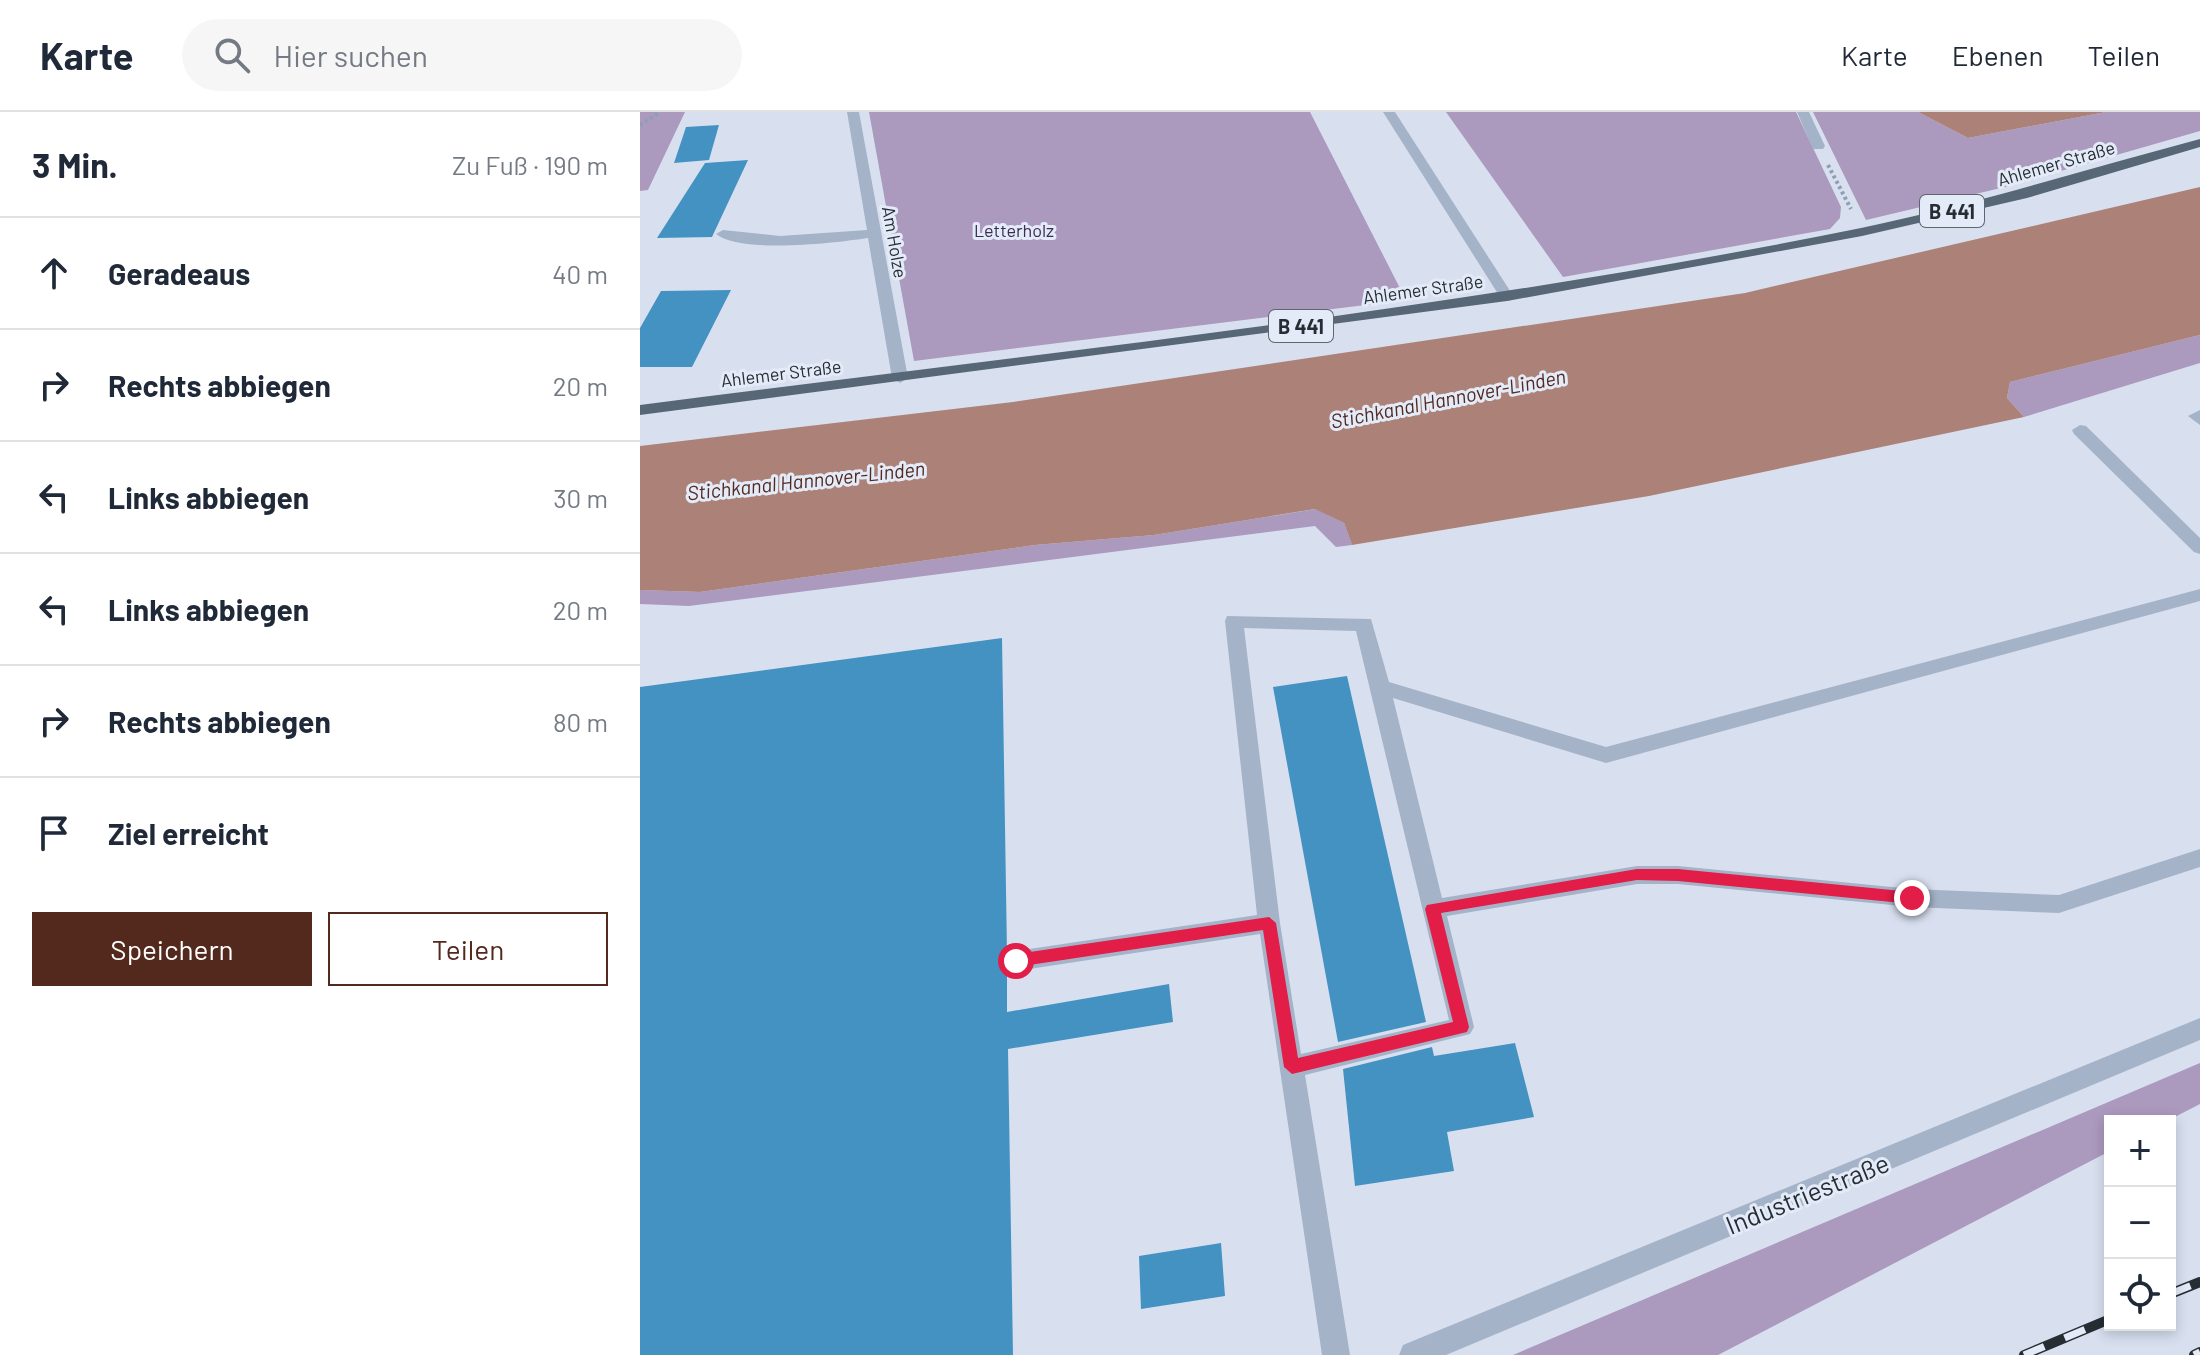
<!DOCTYPE html>
<html lang="de">
<head>
<meta charset="utf-8">
<style>
  body { margin:0; font-family:Barlow,sans-serif; background:#f6f6f7; color:#1f2937 }
  .controls { position:absolute; right:24px; bottom:24px; display:grid; overflow:hidden; border-radius:0px; box-shadow:0 4px 12px #0003 }
  .controls button { width:72px; height:72px; display:grid; place-items:center; padding:0; border:0; border-bottom:2px solid #e0e1e3; background:#fff; color:#1f2937; font:40px sans-serif }
  .stop { position:absolute; width:24px; height:24px; margin:-18px; border:6px solid #e11d48; border-radius:50%; background:#fff }
  .stop.end { background:#e11d48; border-color:#fff; box-shadow:0 2px 8px #0008 }
  .list { margin:0; padding:0; list-style:none }
  h2 { display:flex; justify-content:space-between; align-items:center; height:104px; margin:0; padding:0 32px; font-size:34px }
  h2 small { font-size:26px; font-weight:400; color:#747a83 }
  .list li { display:grid; grid-template-columns:52px 1fr auto; gap:24px; align-items:center; box-sizing:border-box; height:112px; padding:0 32px; border-top:2px solid #e0e1e3 }
  .list b { display:block; font-size:30px; white-space:nowrap }
  .list em { font-size:26px; font-style:normal; color:#747a83 }
  .actions { display:flex; gap:16px; padding:24px 32px }
  .actions a { flex:1; padding:18px 0; border:2px solid #53281d; border-radius:0px; text-align:center; font-size:28px; color:#53281d }
  .actions .main { background:#53281d; color:#fff }
  .icon { flex:none; width:44px; height:44px; fill:none; stroke:currentColor; stroke-width:2; stroke-linecap:round; stroke-linejoin:round }
  .map { position:relative; flex:none; width:1560px; height:1243px; overflow:hidden }
  header { display:flex; align-items:center; gap:48px; box-sizing:border-box; height:112px; padding:0 40px; background:#fff; border-bottom:2px solid #e0e1e3 }
  header strong { font-size:38px }
  nav { display:flex; gap:44px; margin-inline-start:auto; font-size:28px }
  .search { width:560px; height:72px; background:#f6f6f7; display:flex; align-items:center; gap:20px; box-sizing:border-box; padding:0 28px; border-radius:44px; color:#747a83; font-size:30px }
  main { display:flex }
  aside { flex:1; background:#fff }
  .map>svg:first-child { display:block }
  .green { fill:#ab99be }
  .water { fill:#ac8278 }
  .building { fill:#4492c2 }
  .lines { fill:none; stroke-linecap:round; stroke-linejoin:round }
  .path { stroke:#8f9fb3; stroke-width:4; stroke-dasharray:3 3; stroke-linecap:butt }
  .minor { fill:#a5b3c8; fill-rule:evenodd }
  .major { fill:#576775; fill-rule:evenodd }
  .rail-casing { stroke:#262d33; stroke-width:10 }
  .rail { stroke:#e4ebf8; stroke-width:7; stroke-dasharray:22; stroke-linecap:butt }
  .route { fill:#e11d48 }
  .labels { text-anchor:middle; dominant-baseline:central; stroke-width:6; stroke-linejoin:round; paint-order:stroke }
  .far-street-label { font-size:18px; fill:#262d33; stroke:#e4ebf8 }
  .far-park-label { font-size:18px; fill:#3e2b51; stroke:#e4ebf8 }
  .shield { fill:#e4ebf8; stroke:#5f666e; stroke-width:2 }
  .shield-label { font-size:20px; font-weight:bold; fill:#262d33 }
  .far-water-label { font-size:20px; font-style:italic; fill:#53281d; stroke:#e4ebf8 }
  .near-street-label { font-size:26px; fill:#262d33; stroke:#e4ebf8 }
</style>
</head>
<body>
<header>
<strong>Karte</strong>
<div class="search"><svg class="icon" aria-label="search" viewBox="0 0 24 24"><circle cx="10" cy="10" r="6"/><path d="M15 15l6 6"/></svg>Hier suchen</div>
<nav><a>Karte</a><a>Ebenen</a><a>Teilen</a></nav>
</header>
<main>
<aside>
<h2>3 Min.<small>Zu Fuß · 190 m</small></h2>
<ul class="list">
<li><svg class="icon" aria-label="ahead" viewBox="0 0 24 24"><path d="M12 20V5M6 11l6-6 6 6"/></svg><div><b>Geradeaus</b></div><em>40 m</em></li>
<li><svg class="icon" aria-label="right" viewBox="0 0 24 24"><path d="M7 20v-9h11M14 6l5 5-5 5"/></svg><div><b>Rechts abbiegen</b></div><em>20 m</em></li>
<li><svg class="icon" aria-label="left" viewBox="0 0 24 24"><path d="M17 20v-9H6M10 6l-5 5 5 5"/></svg><div><b>Links abbiegen</b></div><em>30 m</em></li>
<li><svg class="icon" aria-label="left" viewBox="0 0 24 24"><path d="M17 20v-9H6M10 6l-5 5 5 5"/></svg><div><b>Links abbiegen</b></div><em>20 m</em></li>
<li><svg class="icon" aria-label="right" viewBox="0 0 24 24"><path d="M7 20v-9h11M14 6l5 5-5 5"/></svg><div><b>Rechts abbiegen</b></div><em>80 m</em></li>
<li><svg class="icon" aria-label="arrive" viewBox="0 0 24 24"><path d="M6 21V4h12l-3 4 3 4H6"/></svg><div><b>Ziel erreicht</b></div></li>
</ul>
<div class="actions"><a class="main">Speichern</a><a>Teilen</a></div>
</aside>
<div class="map">
<svg width="1560" height="1243" viewBox="0 0 1560 1243">
  <rect width="100%" height="100%" fill="#d8e0f0"/>
  <path class="green" d="M 0,0 L 45,0 L 8,78 L 0,79 Z
    M 229,0 L 670,0 L 766,188 L 274,249 Z
    M 806,0 L 1156,0 L 1201,95 L 1200,106 L 1190,117 L 923,165 Z
    M 1173,0 L 1278,0 L 1328,26 L 1466,0 L 1560,0 L 1560,19 L 1365,75 L 1226,108 Z
    M 1560,223 L 1560,251 L 1384,305 L 1367,286 L 1370,270 Z
    M 676,397 L 704,411 L 712,433 L 696,435 L 675,414 L 49,494 L 0,492 L 0,478 L 60,480 L 395,433 L 514,423 Z
    M 1560,951 L 1560,992 L 1527,1009 L 1470,1009 L 1470,1039 L 1078,1243 L 873,1243 Z"/>
  <path class="water" d="M 1278,0 L 1466,0 L 1328,26 Z
    M 1560,75 L 1560,223 L 1370,270 L 1367,286 L 1384,305 L 1009,384 L 712,433 L 704,411 L 675,397 L 514,423 L 395,433 L 60,480 L 0,478 L 0,334 L 373,290 L 1105,181 Z"/>
  <path class="building" d="M 79,13 L 69,48 L 34,51 L 46,15 Z
    M 108,48 L 72,125 L 17,126 L 65,51 Z
    M 91,178 L 52,255 L 0,255 L 0,216 L 21,179 Z
    M 362,526 L 367,840 L 362,850 L 367,859 L 367,900 L 529,872 L 533,910 L 368,937 L 373,1243 L 0,1243 L 0,575 Z
    M 707,564 L 786,910 L 698,930 L 633,575 Z
    M 875,931 L 894,1005 L 807,1020 L 814,1059 L 715,1074 L 703,957 L 792,935 L 794,944 Z
    M 581,1131 L 585,1184 L 501,1197 L 499,1144 Z"/>
  <g class="lines">
    <path class="path" d="M 0,13 L 20,0
      M 1188,53 L 1211,97"/>
    <path class="minor" d="M 207,0 L 219,0 L 268,266 L 260,271 L 252,266 L 228,126 C 195,131 101,142 76,122 L 83,118 L 140,124 L 227,118 Z
      M 743,0 L 755,0 L 874,185 L 872,188 L 867,189 L 860,185 Z
      M 1157,0 L 1169,0 L 1185,34 L 1183,37 L 1173,37 Z
      M 1560,298 L 1560,313 L 1548,304 Z
      M 1440,313 L 1446,314 L 1560,426 L 1560,442 L 1554,440 L 1434,322 L 1432,318 Z
      M 1560,477 L 1560,489 L 966,651 L 753,586 L 802,786 L 997,754 L 1038,754 L 1272,777 L 1419,783 L 1560,737 L 1560,755 L 1419,801 L 1272,795 L 1038,772 L 997,772 L 807,804 L 834,915 L 830,922 L 665,963 L 710,1243 L 682,1243 L 620,822 L 376,859 L 368,856 L 365,849 L 368,842 L 376,839 L 617,803 L 585,509 L 587,504 L 731,507 L 749,570 L 966,635 ZM 604,516 L 716,519 L 809,908 L 661,942 L 640,811 Z
      M 1560,906 L 1560,928 L 806,1243 L 759,1243 L 763,1233 Z"/>
    <path class="major" d="M 1560,27 L 1560,35 L 1387,86 L 1222,124 L 867,189 L 0,303 L 0,293 C 408,240 818,198 1221,116 C 1336,92 1447,57 1560,27 Z"/>
    <defs>
      <path id="rail" d="M 1530,1182 L 1560,1170
        M 1384,1243 L 1470,1207
        M 1554,1243 L 1560,1240"/>
    </defs>
    <use href="#rail" class="rail-casing"/>
    <use href="#rail" class="rail"/>
  </g>
  <path class="route" d="M 997,757 L 1038,757 L 1272,780 L 1280,786 L 1272,792 L 1038,769 L 997,768 L 801,801 L 829,915 L 827,920 L 652,962 L 644,955 L 623,818 L 376,855 L 368,849 L 376,842 L 629,805 L 636,811 L 658,946 L 813,910 L 785,797 L 787,793 Z"/>
  <g class="labels">
    <g class="far-street-label">
      <text transform="translate(1416 51) rotate(-16)">Ahlemer Straße</text>
      <text transform="translate(255 130) rotate(80)">Am Holze</text>
      <text transform="translate(783 177) rotate(-8)">Ahlemer Straße</text>
      <text transform="translate(141 261) rotate(-7)">Ahlemer Straße</text>
    </g>
    <g class="far-park-label">
      <text x="374" y="118">Letterholz</text>
    </g>
    <g class="shield">
      <rect x="1280" y="83" width="64" height="32" rx="6"/>
      <rect x="629" y="198" width="64" height="32" rx="6"/>
    </g>
    <g class="shield-label">
      <text x="1312" y="99">B 441</text>
      <text x="661" y="214">B 441</text>
    </g>
    <g class="far-water-label">
      <text transform="translate(808 286) rotate(-11)">Stichkanal Hannover-Linden</text>
      <text transform="translate(166 368) rotate(-6)">Stichkanal Hannover-Linden</text>
    </g>
    <g class="near-street-label">
      <text transform="translate(1167 1081) rotate(-22)">Industriestraße</text>
    </g>
  </g>
</svg>
<div class="controls">
<button>+</button>
<button>−</button>
<button><svg class="icon" aria-label="locate" viewBox="0 0 24 24"><circle cx="12" cy="12" r="6"/><path d="M12 2v4M12 18v4M2 12h4M18 12h4"/></svg></button>
</div>
<div class="stop" style="left:376px;top:849px"></div>
<div class="stop end" style="left:1272px;top:786px"></div>
</div>
</main>
</body>
</html>
